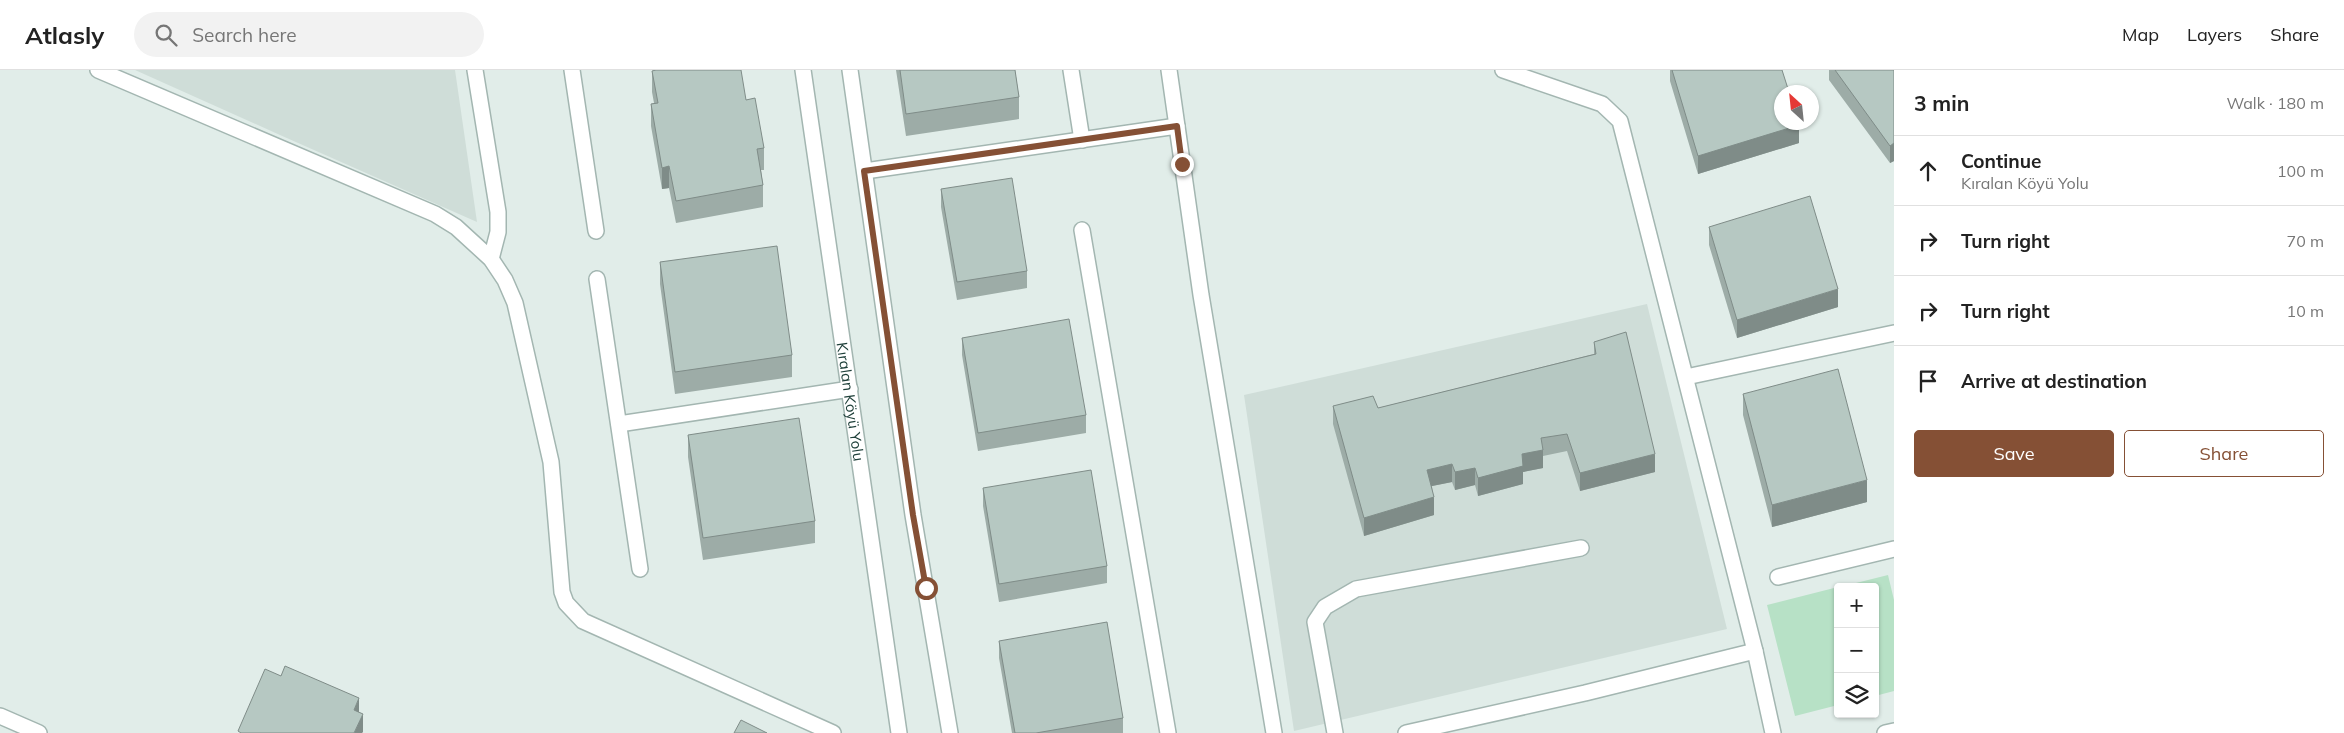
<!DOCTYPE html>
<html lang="en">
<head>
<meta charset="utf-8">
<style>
  body { margin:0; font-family:Mulish,sans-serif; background:#f2f2f2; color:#222 }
  .controls { position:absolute; right:15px; bottom:15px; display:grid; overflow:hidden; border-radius:5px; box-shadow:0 1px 4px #0004 }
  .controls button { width:45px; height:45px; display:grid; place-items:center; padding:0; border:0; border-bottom:1px solid #e0e0e0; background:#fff; color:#222; font:25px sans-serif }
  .compass { position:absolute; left:1774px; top:15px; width:45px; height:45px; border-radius:50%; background:#fff; box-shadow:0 1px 4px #0004; rotate:333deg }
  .stop { position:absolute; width:15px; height:15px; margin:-11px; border:4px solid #855035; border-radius:50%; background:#fff }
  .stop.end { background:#855035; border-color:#fff; box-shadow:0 1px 5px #0008 }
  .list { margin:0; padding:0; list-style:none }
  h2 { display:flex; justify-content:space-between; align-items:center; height:65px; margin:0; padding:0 20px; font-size:21px }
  h2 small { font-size:16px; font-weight:400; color:#767676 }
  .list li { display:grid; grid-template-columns:32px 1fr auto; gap:15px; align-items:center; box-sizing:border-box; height:70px; padding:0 20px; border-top:1px solid #e0e0e0 }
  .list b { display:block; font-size:19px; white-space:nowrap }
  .list p { margin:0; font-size:16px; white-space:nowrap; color:#767676 }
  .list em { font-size:16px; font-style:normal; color:#767676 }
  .actions { display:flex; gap:10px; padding:15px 20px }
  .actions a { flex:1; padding:11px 0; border:1px solid #855035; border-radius:5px; text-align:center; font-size:18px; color:#855035 }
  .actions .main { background:#855035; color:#fff }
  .icon { flex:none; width:28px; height:28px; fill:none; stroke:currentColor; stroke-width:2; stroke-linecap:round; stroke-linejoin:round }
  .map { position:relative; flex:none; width:1894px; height:663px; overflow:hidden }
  header { display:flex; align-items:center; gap:30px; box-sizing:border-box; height:70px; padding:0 25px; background:#fff; border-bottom:1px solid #e0e0e0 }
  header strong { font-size:24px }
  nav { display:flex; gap:28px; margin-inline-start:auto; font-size:18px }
  .search { width:350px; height:45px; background:#f2f2f2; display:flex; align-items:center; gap:12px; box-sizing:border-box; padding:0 18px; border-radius:28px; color:#767676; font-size:19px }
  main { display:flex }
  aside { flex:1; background:#fff }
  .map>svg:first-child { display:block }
  .built { fill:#cfddd8 }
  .green { fill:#b7e1c6 }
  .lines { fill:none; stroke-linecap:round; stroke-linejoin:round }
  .minor-casing { stroke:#a3b6b1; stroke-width:18 }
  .minor { stroke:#fff; stroke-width:15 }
  .wall { fill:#9daca7 }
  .shaded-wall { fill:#7f8c88 }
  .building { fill:#b6c8c2; stroke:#7f8c88 }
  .route { stroke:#855035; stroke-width:6 }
  .labels { text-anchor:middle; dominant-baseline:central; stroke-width:4; stroke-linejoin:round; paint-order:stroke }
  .street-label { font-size:15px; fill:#1f403a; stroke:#f2f9f6 }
</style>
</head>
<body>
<header>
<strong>Atlasly</strong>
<div class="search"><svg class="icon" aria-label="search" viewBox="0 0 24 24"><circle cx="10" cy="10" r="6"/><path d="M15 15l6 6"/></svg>Search here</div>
<nav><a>Map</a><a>Layers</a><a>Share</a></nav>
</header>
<main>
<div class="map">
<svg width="1894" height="663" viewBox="0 0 1894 663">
  <rect width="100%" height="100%" fill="#e1ede9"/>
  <path class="built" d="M 135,0 L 455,0 L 477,152 L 280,65 Z
    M 1647,234 L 1727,559 L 1294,661 L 1244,325 Z"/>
  <path class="green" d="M 1888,505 L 1894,530 L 1894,621 L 1875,626 L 1875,517 L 1840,517 Z
    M 1838,517 L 1838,635 L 1795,646 L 1767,535 Z"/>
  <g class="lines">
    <defs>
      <g id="minor">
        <path d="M 98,0 L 435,144 L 456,157 L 491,189 L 505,210 L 515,233 L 551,392 L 562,522 L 566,533 L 583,551 L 833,663"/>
        <path d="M 475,0 L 498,142 L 498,162 L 491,189"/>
        <path d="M 572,0 L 596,161"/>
        <path id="s1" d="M 803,0 L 899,663"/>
        <path d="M 850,0 L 913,445 L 950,663"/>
        <path d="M 1071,0 L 1082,70"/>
        <path d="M 1169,0 L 1201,225 L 1274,663"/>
        <path d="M 1503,0 L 1602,34 L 1620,51 L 1755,581 L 1773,663"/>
        <path d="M 865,101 L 1177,56"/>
        <path d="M 1082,160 L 1168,663"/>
        <path d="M 597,209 L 640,499"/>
        <path d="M 1686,307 L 1894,263"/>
        <path d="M 619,354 L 850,319"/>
        <path d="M 1778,507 L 1894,479"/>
        <path d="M 0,646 L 39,663"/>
        <path d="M 1335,663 L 1315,552 L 1325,537 L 1356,519 L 1581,478"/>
        <path d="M 1406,663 L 1585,623 L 1755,581"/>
        <path d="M 1885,663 L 1894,661"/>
      </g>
    </defs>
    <use href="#minor" class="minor-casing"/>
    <use href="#minor" class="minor"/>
  </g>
  <path class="wall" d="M 896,0 L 1015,0 L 1019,27 L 1019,49 L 906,66 Z
    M 1670,0 L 1782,0 L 1799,73 L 1698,104 L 1670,11 Z
    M 1829,0 L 1894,0 L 1894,91 L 1890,93 L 1829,10 Z
    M 652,1 L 746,30 L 764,78 L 764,100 L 761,100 L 763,115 L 763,137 L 676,153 L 669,118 L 662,119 L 651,56 L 651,34 L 654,33 L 652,22 Z
    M 941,119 L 1027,201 L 1027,218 L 957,230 L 941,137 Z
    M 1709,157 L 1838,237 L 1737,268 L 1709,175 Z
    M 660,192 L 792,285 L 792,307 L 675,324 L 660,214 Z
    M 962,268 L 1086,345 L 1086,363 L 978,381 L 962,285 Z
    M 1594,272 L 1655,402 L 1580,421 L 1567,381 L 1543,386 L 1543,398 L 1523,402 L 1523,414 L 1478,426 L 1475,415 L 1455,420 L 1452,412 L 1432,416 L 1434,445 L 1364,466 L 1333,354 L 1333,336 L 1378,338 L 1594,284 Z
    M 1743,324 L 1867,432 L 1772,457 L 1743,345 Z
    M 688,365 L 815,451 L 815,473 L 703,490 L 688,387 Z
    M 983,418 L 1107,496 L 1107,513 L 999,532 L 983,436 Z
    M 999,571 L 1123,648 L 1123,663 L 1012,663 L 999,588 Z"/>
  <path class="shaded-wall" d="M 1799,55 L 1799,73 L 1698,104 L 1698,86 Z
    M 1894,73 L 1894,91 L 1890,93 L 1890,76 Z
    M 669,96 L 669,118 L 662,119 L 662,98 Z
    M 1838,219 L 1838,237 L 1737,268 L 1737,250 Z
    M 1543,380 L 1543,398 L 1523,402 L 1523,414 L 1478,426 L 1478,408 L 1522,384 Z
    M 1655,384 L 1655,402 L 1580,421 L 1580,403 Z
    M 1452,394 L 1452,412 L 1427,417 L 1427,400 Z
    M 1475,398 L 1475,415 L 1455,420 L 1455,402 Z
    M 1867,410 L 1867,432 L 1772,457 L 1772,435 Z
    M 1434,427 L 1434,445 L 1364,466 L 1364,448 Z
    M 359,628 L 359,646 L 354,640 Z
    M 363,644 L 363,662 L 362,663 L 354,663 Z"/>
  <path class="building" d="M 656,0 L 741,0 L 746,30 L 755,28 L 764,78 L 757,79 L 763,115 L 676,131 L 669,96 L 662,98 L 651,34 L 658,33 L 652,1 Z
    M 900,0 L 1015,0 L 1019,27 L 906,44 Z
    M 1672,0 L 1782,0 L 1789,22 L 1782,22 L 1782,52 L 1798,52 L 1799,55 L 1698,86 Z
    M 1835,0 L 1894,0 L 1894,73 L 1890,76 Z
    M 1012,108 L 1027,201 L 957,212 L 941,119 Z
    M 1810,126 L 1838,219 L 1737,250 L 1709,157 Z
    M 777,176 L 792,285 L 675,302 L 660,192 Z
    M 1069,249 L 1086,345 L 978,363 L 962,268 Z
    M 1626,262 L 1655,384 L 1580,403 L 1567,364 L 1541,368 L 1543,380 L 1522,384 L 1523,396 L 1478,408 L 1475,398 L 1455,402 L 1452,394 L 1427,400 L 1434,427 L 1364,448 L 1333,336 L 1373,326 L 1378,338 L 1596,284 L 1594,272 Z
    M 1838,299 L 1867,410 L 1772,435 L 1743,324 Z
    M 799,348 L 815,451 L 703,468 L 688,365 Z
    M 1091,400 L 1107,496 L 999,514 L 983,418 Z
    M 1107,552 L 1123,648 L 1036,663 L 1015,663 L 999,571 Z
    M 285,596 L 359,628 L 354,640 L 363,644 L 354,663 L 241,663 L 238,661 L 265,599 L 281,606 Z
    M 741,650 L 767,663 L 734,663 Z"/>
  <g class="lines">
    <path class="route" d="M 926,518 L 913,445 L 864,101 L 1177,56 L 1182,94"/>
  </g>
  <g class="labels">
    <g class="street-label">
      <text stroke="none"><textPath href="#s1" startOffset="335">Kıralan Köyü Yolu</textPath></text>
    </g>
  </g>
</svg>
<div class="controls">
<button>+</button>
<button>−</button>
<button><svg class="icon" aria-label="layers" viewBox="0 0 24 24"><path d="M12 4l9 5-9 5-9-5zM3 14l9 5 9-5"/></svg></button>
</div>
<svg class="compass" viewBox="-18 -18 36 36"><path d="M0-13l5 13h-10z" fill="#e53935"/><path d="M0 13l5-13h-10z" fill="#767676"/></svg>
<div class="stop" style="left:926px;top:518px"></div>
<div class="stop end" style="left:1182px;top:94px"></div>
</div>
<aside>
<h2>3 min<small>Walk · 180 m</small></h2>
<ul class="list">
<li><svg class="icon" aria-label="ahead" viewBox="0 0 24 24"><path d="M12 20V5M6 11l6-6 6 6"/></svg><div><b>Continue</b><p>Kıralan Köyü Yolu</p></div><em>100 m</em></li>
<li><svg class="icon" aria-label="right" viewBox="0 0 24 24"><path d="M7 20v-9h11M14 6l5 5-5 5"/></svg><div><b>Turn right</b></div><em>70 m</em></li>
<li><svg class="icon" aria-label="right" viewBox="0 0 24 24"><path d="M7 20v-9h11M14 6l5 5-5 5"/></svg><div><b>Turn right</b></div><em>10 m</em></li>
<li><svg class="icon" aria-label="arrive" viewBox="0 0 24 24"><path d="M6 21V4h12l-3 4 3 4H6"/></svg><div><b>Arrive at destination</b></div></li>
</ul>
<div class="actions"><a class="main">Save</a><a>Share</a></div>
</aside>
</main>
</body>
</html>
